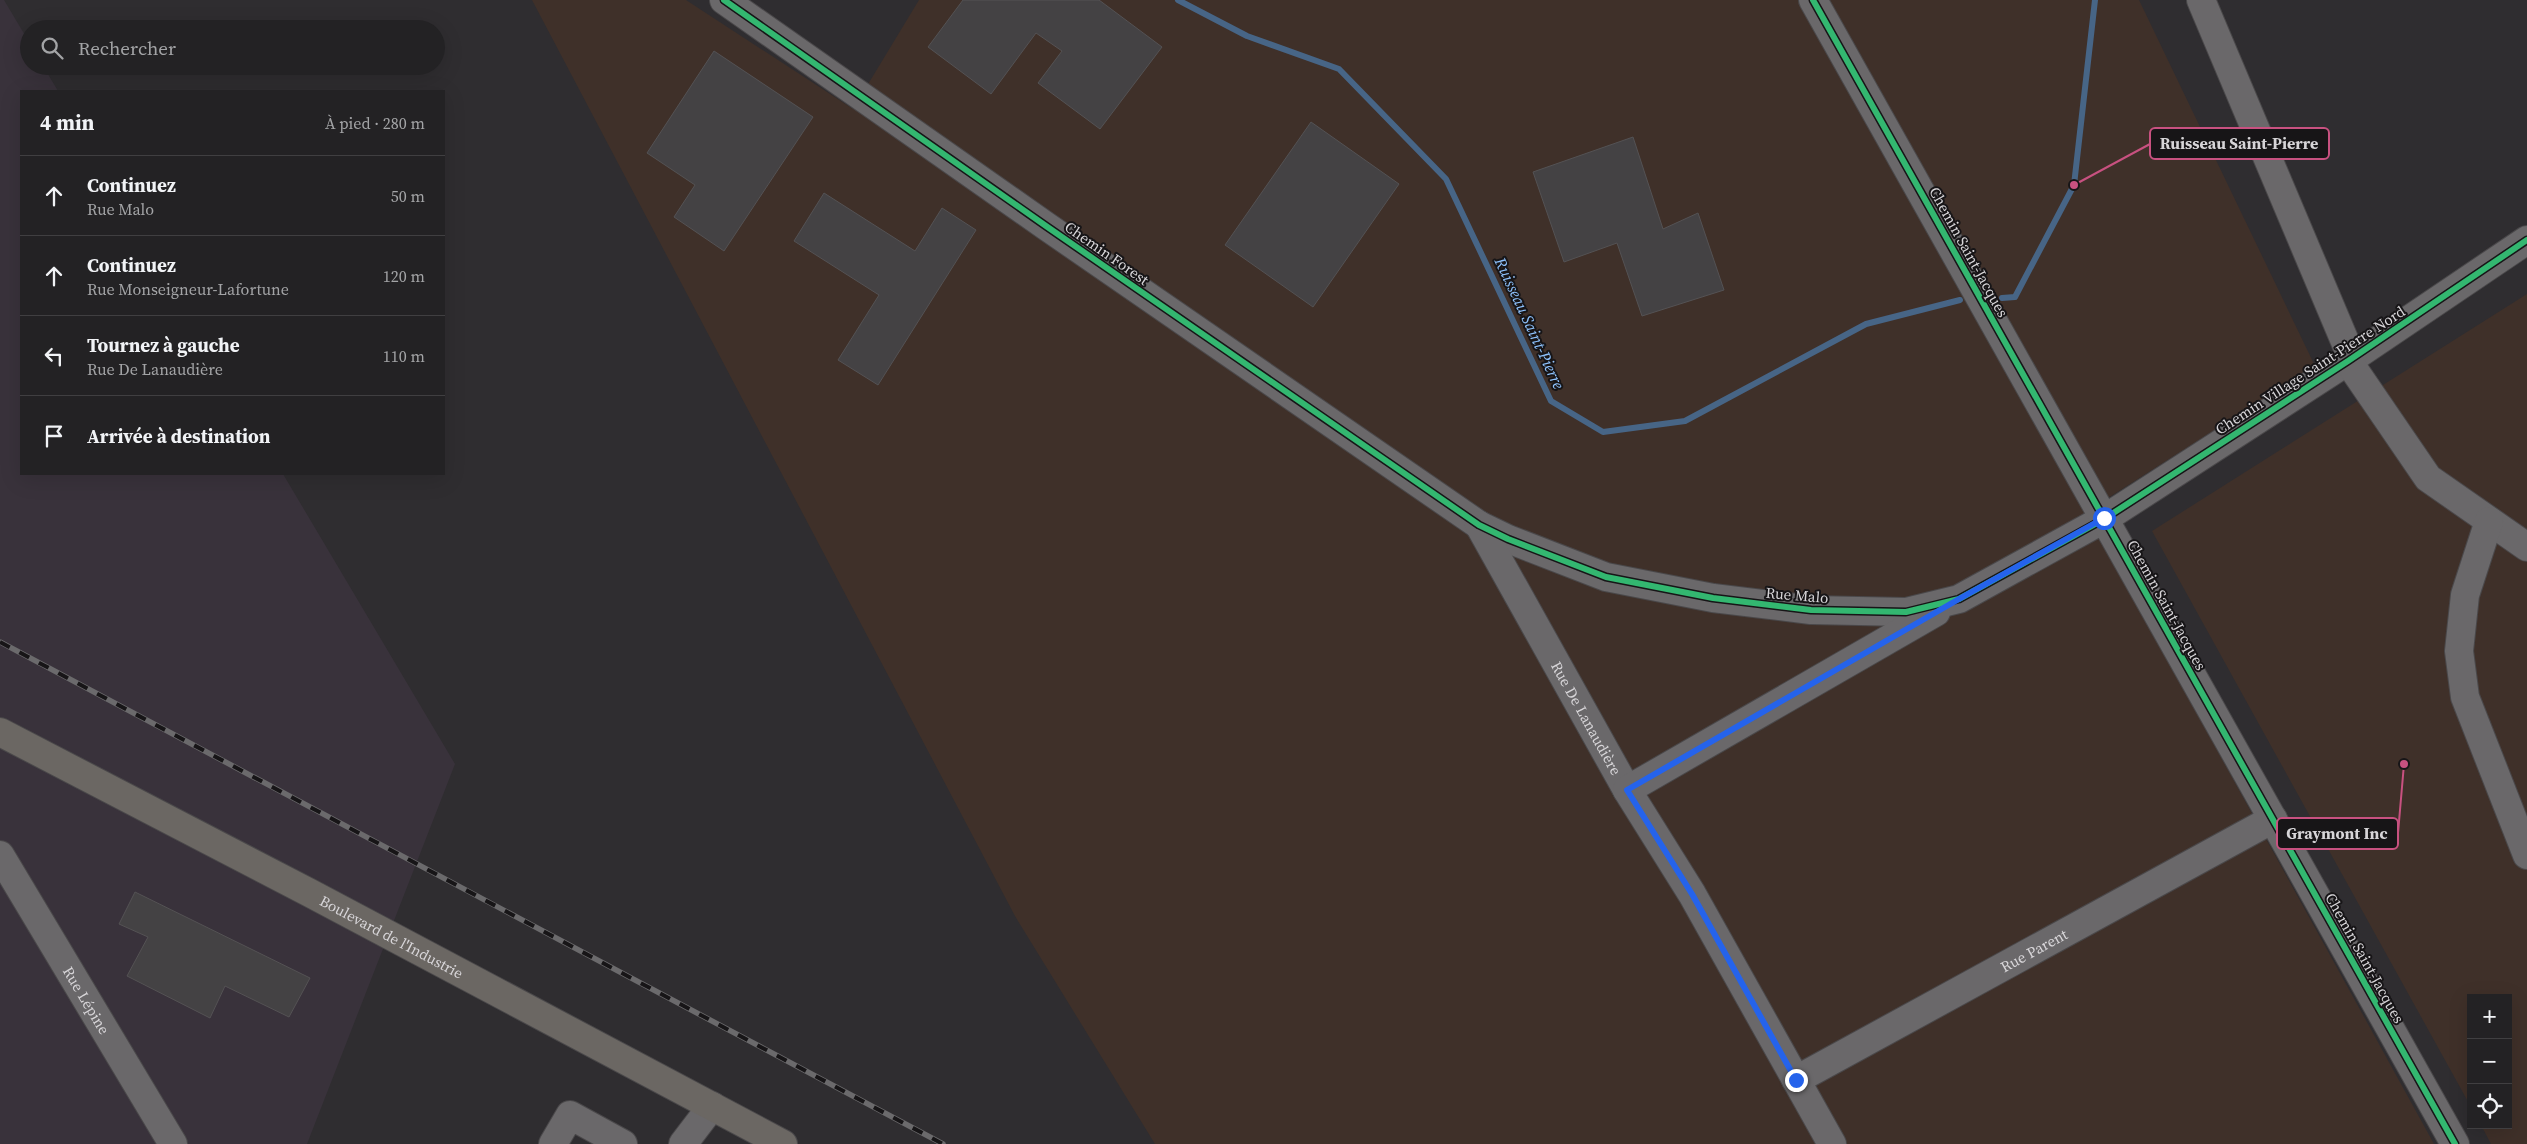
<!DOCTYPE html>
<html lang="fr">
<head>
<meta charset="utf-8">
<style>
  body { margin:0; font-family:"Source Serif 4",serif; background:#2f2f31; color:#f1f3f6 }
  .controls { position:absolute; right:15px; bottom:15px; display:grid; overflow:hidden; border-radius:0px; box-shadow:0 5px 20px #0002 }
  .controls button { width:45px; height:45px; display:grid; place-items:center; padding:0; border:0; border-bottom:1px solid #403f41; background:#232224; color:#f1f3f6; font:25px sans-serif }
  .stop { position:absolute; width:15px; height:15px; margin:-11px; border:4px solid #2563eb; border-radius:50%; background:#fff }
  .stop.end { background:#2563eb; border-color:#fff; box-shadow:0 1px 5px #0008 }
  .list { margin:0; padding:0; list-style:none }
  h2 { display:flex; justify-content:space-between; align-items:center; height:65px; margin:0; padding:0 20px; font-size:21px }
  h2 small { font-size:16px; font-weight:400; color:#a3a4a6 }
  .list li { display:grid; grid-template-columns:32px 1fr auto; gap:15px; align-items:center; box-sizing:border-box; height:80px; padding:0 20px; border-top:1px solid #403f41 }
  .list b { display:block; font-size:19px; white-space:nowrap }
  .list p { margin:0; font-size:16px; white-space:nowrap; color:#a3a4a6 }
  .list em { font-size:16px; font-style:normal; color:#a3a4a6 }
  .icon { flex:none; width:28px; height:28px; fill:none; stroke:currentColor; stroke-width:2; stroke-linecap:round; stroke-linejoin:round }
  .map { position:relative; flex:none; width:2527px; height:1144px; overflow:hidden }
  .search { position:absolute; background:#232224; box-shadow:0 5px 20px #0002; left:20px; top:20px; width:425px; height:55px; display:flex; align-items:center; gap:12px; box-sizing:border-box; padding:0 18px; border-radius:28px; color:#a3a4a6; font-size:19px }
  .panel { position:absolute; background:#232224; box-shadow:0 5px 20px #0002; left:20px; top:90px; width:425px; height:385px; border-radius:0px }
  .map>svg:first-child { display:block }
  .built { fill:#39323b }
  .industrial { fill:#3f3029 }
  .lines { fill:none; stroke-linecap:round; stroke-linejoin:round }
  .stream { stroke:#476586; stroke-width:6 }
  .building { fill:#444244; stroke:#545254 }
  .minor-casing { stroke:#4a484a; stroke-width:30 }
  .major-casing { stroke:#4a484a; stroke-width:30 }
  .minor { stroke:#6a686a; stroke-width:28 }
  .major { stroke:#6b6763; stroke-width:28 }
  .rail-casing { stroke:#6b6a6c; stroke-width:5.5 }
  .rail { stroke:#171517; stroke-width:4; stroke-dasharray:11; stroke-linecap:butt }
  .cycleway-casing { stroke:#171517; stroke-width:9 }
  .cycleway { stroke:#33b770; stroke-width:6 }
  .route { stroke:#2563eb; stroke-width:6 }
  .labels { text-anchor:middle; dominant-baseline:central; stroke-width:4; stroke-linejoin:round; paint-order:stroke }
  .street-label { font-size:15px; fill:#d7d5d8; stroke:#171517 }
  .water-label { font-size:16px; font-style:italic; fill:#8ec2fd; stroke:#171517 }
  .leader { fill:none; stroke:#c85180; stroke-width:2 }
  .callout-dot { fill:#c85180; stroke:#171517; stroke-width:2 }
  .callout { fill:#171517; stroke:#c85180; stroke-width:2 }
  .callout-label { font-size:16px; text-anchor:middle; font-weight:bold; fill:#d7d5d8 }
</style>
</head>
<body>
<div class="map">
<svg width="2527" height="1144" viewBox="0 0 2527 1144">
  <rect width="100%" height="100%" fill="#2f2d30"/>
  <path class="built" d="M 0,0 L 4,0 L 29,42 L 29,66 L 43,66 L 58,91 L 21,91 L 21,474 L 283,474 L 455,764 L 307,1144 L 0,1144 Z"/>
  <path class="industrial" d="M 532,0 L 686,0 L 853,109 L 919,0 L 2139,0 L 2315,366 L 2086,512 L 2434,1144 L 1155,1144 L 1015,916 Z
    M 2527,294 L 2527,1144 L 2491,1144 L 2481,1125 L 2508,1125 L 2508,998 L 2471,998 L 2471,1107 L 2152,531 Z"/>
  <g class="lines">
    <path class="stream" d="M 1178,0 L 1247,36 L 1339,69 L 1446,179 L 1551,401 L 1603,432 L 1685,421 L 1866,324 L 1960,300
      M 2002,298 L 2015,297 L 2074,185 L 2095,0"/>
  </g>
  <path class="building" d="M 963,0 L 1099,0 L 1162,47 L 1100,129 L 1038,83 L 1062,51 L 1036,33 L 991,94 L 928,47 Z
    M 714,51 L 813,117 L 724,251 L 674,217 L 695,185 L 647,153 Z
    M 1311,122 L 1399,184 L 1313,307 L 1225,245 Z
    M 1633,137 L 1663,229 L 1698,213 L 1724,290 L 1642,316 L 1617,243 L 1564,262 L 1533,172 Z
    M 824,193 L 915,251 L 942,208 L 976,230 L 878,385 L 838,360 L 879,295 L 794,241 Z
    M 135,892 L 310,978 L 289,1017 L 225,986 L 210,1018 L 127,976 L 148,937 L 119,924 Z"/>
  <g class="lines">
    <defs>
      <g id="minor">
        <path d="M 724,0 L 1046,226 L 1479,525 L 1508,539 L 1606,577 L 1713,598 L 1811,610 L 1906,612 L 1959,599 L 2104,519 L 2348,361 L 2527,240"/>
        <path d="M 1813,0 L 2455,1144"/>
        <path d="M 2201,0 L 2352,358"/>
        <path d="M 2348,361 L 2428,478 L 2527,547"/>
        <path d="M 2489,521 L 2465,595 L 2459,651 L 2465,697 L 2527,855"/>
        <path id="s1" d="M 1479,525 L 1627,790 L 1692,894 L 1832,1144"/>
        <path d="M 1627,790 L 1936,612"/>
        <path id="s2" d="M 0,855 L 173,1144"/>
        <path id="s3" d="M 1796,1080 L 2273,819"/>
        <path d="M 553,1144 L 570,1115 L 623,1144"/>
        <path d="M 683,1144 L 712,1106"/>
      </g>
      <g id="major">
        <path id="s4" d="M 0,732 L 310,893 L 783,1144"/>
      </g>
    </defs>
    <use href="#minor" class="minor-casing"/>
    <use href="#major" class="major-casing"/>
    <use href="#minor" class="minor"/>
    <use href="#major" class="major"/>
    <defs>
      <path id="rail" d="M 0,642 L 943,1144"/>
    </defs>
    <use href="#rail" class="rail-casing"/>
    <use href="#rail" class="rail"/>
    <defs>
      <path id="cycleway" d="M 724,0 L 1046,226 L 1479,525 L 1508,539 L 1606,577 L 1713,598 L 1811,610 L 1906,612 L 1959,599 L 2104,519 L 2348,361 L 2527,240
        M 1813,0 L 2455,1144"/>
    </defs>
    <use href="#cycleway" class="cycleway-casing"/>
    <use href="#cycleway" class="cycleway"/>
  </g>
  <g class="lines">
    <path class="route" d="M 1796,1080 L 1692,894 L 1627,790 L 1959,599 L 2104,518"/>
  </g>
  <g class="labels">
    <g class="street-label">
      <text transform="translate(1969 252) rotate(61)">Chemin Saint-Jacques</text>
      <text transform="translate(1107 253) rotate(35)">Chemin Forest</text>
      <text transform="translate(2310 370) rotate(-33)">Chemin Village Saint-Pierre Nord</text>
      <text transform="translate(1797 595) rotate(5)">Rue Malo</text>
      <text transform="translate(2167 605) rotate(61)">Chemin Saint-Jacques</text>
      <text stroke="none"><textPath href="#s1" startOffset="221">Rue De Lanaudière</textPath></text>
      <text stroke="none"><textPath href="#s4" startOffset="442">Boulevard de l'Industrie</textPath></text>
      <text stroke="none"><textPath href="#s3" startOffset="271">Rue Parent</textPath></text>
      <text transform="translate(2365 958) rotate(61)">Chemin Saint-Jacques</text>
      <text stroke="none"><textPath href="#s2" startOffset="169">Rue Lépine</textPath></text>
    </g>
    <g class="water-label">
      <text transform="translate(1530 323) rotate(65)">Ruisseau Saint-Pierre</text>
    </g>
  </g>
  <path class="leader" d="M2074 185L2150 144M2404 764L2398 833"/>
  <g class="callout-dot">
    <circle cx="2074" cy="185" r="5"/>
    <circle cx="2404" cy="764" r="5"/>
  </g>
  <g class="callout">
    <rect x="2150" y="128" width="179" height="31" rx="5"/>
    <rect x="2277" y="818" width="121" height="31" rx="5"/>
  </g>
  <g class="callout-label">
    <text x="2239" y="149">Ruisseau Saint-Pierre</text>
    <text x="2337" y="839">Graymont Inc</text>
  </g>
</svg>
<div class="controls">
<button>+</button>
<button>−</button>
<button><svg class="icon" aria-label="locate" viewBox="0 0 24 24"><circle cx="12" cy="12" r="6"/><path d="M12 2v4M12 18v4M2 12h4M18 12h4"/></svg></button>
</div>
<div class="stop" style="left:2104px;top:518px"></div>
<div class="stop end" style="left:1796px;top:1080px"></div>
<div class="search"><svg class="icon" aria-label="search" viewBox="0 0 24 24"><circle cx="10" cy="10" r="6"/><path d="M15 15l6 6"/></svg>Rechercher</div>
<section class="panel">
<h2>4 min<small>À pied · 280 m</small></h2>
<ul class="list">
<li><svg class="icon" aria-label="ahead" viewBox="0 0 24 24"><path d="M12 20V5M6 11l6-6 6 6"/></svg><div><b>Continuez</b><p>Rue Malo</p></div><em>50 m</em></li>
<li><svg class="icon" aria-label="ahead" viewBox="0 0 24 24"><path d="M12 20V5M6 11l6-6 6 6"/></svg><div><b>Continuez</b><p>Rue Monseigneur-Lafortune</p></div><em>120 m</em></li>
<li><svg class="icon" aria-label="left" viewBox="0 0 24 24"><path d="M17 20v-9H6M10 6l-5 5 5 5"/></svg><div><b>Tournez à gauche</b><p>Rue De Lanaudière</p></div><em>110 m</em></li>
<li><svg class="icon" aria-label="arrive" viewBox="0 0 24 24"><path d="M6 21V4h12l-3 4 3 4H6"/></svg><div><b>Arrivée à destination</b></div></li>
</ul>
</section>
</div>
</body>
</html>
